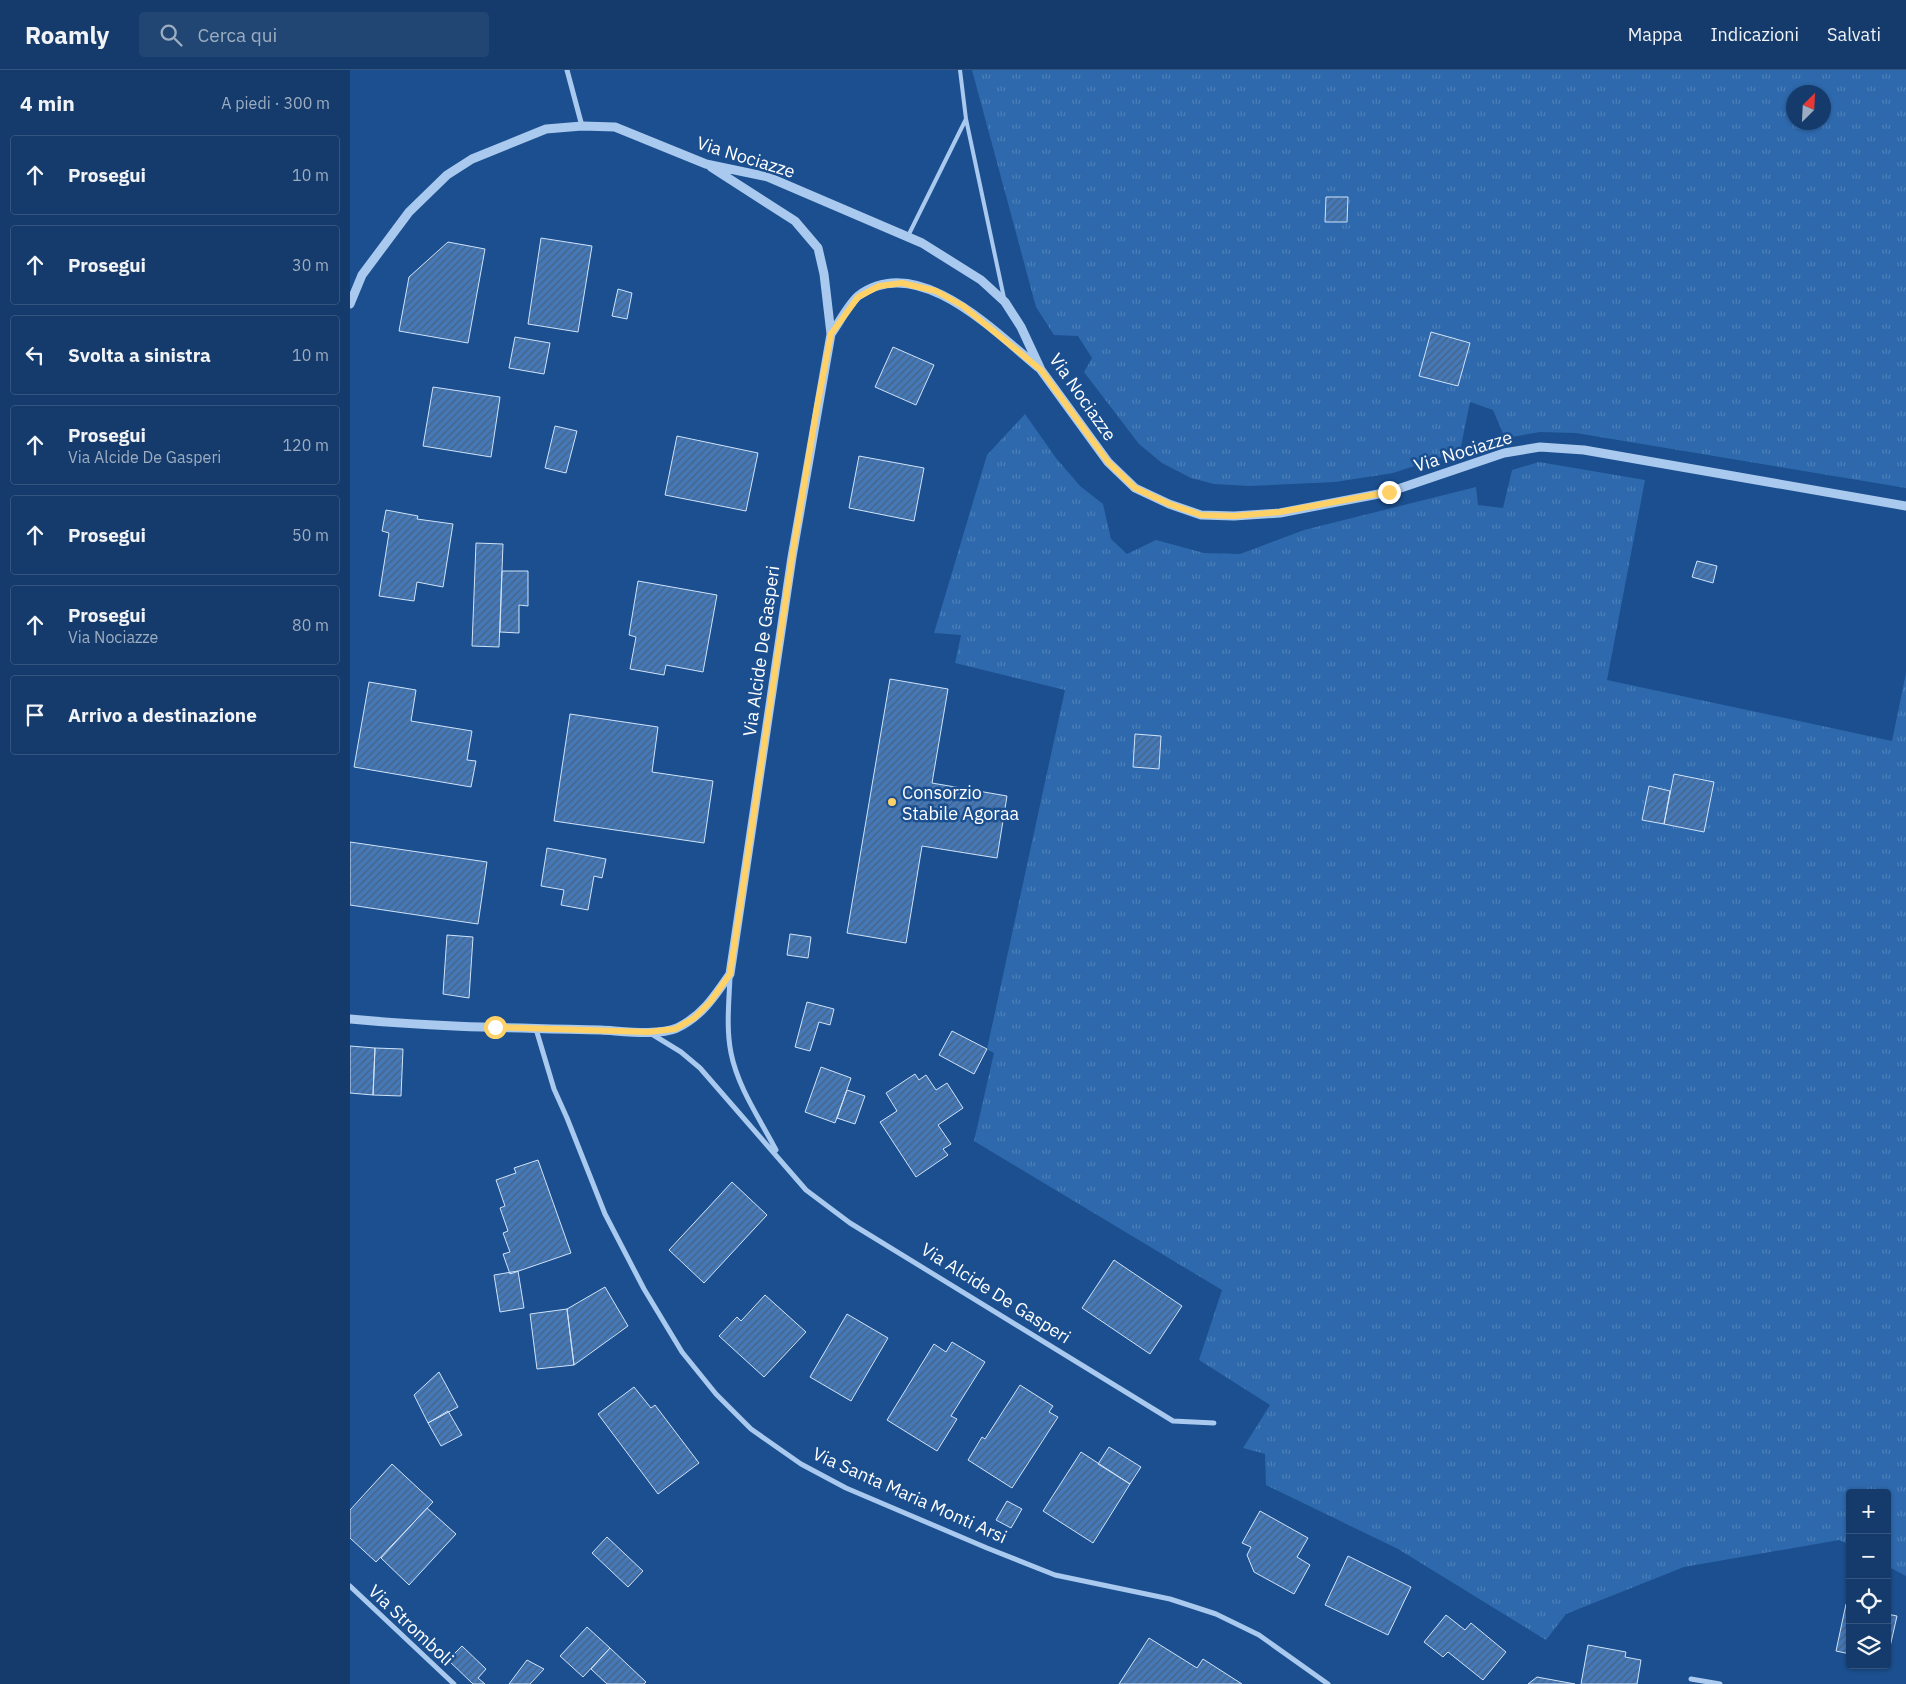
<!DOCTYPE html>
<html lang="it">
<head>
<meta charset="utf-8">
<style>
  body { margin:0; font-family:"IBM Plex Sans",sans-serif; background:#214673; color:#f1f3f6 }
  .controls { position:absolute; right:15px; bottom:15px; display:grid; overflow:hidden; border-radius:5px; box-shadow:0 1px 4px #0004 }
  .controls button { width:45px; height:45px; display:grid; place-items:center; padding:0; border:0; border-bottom:1px solid #33557e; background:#143b6b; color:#f1f3f6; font:25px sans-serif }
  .compass { position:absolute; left:1436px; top:15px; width:45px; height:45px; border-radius:50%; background:#143b6b; box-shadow:0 1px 4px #0004; rotate:24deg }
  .stop { position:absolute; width:15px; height:15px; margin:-11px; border:4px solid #ffd166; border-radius:50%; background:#fff }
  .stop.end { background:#ffd166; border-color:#fff; box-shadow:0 1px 5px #0008 }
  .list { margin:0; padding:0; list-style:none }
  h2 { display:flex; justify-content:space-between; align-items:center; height:65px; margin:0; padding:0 20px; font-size:21px }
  h2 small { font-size:16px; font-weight:400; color:#9dadc1 }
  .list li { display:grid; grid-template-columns:32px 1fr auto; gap:15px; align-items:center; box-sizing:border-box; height:80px; margin:0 10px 10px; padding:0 10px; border:1px solid #33557e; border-radius:5px }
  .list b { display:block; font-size:19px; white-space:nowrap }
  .list p { margin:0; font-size:16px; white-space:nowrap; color:#9dadc1 }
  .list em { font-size:16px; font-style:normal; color:#9dadc1 }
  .icon { flex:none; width:28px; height:28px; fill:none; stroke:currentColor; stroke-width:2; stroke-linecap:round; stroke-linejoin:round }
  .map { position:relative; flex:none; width:1556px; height:1614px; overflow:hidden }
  header { display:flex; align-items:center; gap:30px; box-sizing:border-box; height:70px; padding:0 25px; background:#143b6b; border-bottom:1px solid #33557e }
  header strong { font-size:24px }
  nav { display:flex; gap:28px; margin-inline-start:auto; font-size:18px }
  .search { width:350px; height:45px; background:#214673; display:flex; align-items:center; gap:12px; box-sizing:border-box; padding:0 18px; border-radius:5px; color:#9dadc1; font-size:19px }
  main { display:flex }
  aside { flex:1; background:#143b6b }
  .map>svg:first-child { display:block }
  .grass { fill:url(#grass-tufts); fill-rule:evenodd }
  .building { fill:url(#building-hatch); stroke:#cfe3fa }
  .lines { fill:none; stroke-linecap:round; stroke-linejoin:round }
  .service { stroke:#a9c9ee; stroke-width:4 }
  .minor { stroke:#a9c9ee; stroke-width:5 }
  .tertiary { stroke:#a9c9ee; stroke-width:9 }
  .route { stroke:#ffd166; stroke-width:6 }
  .poi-dot { fill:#ffd166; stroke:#1b4f8f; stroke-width:2 }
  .labels { text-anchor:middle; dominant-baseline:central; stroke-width:5; stroke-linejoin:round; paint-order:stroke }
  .street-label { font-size:18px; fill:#fff; stroke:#1b4f8f }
  .poi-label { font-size:18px; fill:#fff; stroke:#1b4f8f; text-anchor:start }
</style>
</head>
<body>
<header>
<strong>Roamly</strong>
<div class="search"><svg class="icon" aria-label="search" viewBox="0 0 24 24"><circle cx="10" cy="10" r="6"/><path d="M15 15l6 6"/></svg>Cerca qui</div>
<nav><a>Mappa</a><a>Indicazioni</a><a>Salvati</a></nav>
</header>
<main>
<aside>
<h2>4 min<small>A piedi · 300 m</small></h2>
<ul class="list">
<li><svg class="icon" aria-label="ahead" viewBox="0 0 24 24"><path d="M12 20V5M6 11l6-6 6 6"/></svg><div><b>Prosegui</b></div><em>10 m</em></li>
<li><svg class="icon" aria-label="ahead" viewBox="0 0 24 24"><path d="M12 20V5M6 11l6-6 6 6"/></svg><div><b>Prosegui</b></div><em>30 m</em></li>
<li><svg class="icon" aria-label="left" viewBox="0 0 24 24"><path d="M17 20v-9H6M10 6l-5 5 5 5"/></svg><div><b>Svolta a sinistra</b></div><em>10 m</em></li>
<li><svg class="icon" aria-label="ahead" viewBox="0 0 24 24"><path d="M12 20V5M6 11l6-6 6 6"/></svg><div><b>Prosegui</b><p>Via Alcide De Gasperi</p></div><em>120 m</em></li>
<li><svg class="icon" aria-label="ahead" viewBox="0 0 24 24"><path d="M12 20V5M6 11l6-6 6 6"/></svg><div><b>Prosegui</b></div><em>50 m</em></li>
<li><svg class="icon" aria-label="ahead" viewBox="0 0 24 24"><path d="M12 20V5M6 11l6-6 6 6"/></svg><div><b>Prosegui</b><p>Via Nociazze</p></div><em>80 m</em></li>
<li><svg class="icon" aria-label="arrive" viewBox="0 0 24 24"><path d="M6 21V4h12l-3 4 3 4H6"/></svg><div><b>Arrivo a destinazione</b></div></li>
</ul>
</aside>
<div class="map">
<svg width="1556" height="1614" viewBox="0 0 1556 1614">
  <defs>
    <pattern id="grass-tufts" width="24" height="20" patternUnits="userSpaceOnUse" patternTransform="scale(1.25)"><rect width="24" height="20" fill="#2e69ad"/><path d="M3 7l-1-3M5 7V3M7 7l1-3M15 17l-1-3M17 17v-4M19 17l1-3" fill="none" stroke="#4d80b9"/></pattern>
    <pattern id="building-hatch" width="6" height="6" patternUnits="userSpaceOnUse" patternTransform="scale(1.25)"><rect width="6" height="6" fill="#4478b7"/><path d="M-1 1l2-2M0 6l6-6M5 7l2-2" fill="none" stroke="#486282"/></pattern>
  </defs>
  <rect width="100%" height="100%" fill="#1b4f8f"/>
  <path class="grass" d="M 622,0 L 1556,0 L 1556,418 L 1226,363 L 1190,362 L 1155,368 L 1143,340 L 1120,332 L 1110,381 L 1043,403 L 985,412 L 899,416 L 864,414 L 841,408 L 812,393 L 789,374 L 734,302 L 742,288 L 728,266 L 704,265 L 686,237 ZM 1444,22 L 1474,22 L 1474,52 L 1444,52 Z
    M 675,344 L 706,388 L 730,416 L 753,434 L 761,469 L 777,484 L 806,470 L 854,483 L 890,484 L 954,460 L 1126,417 L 1128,435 L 1153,438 L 1162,400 L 1189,392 L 1295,410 L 1257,610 L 1542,671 L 1556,603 L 1556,1506 L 1537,1496 L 1537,1423 L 1500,1423 L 1500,1475 L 1489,1470 L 1334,1497 L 1216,1544 L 1196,1570 L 1048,1479 L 916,1415 L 915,1384 L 893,1378 L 920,1335 L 849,1290 L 872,1220 L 624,1071 L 644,983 L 637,979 L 715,620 L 605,593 L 611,565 L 584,563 L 637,385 Z"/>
  <path class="building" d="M 976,127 L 998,127 L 997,152 L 975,152 Z
    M 191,168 L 242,176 L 228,262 L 178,254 Z
    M 98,172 L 135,179 L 118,273 L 49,261 L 59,207 Z
    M 268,219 L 282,223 L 277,249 L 262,246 Z
    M 1081,262 L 1120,273 L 1108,316 L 1069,306 Z
    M 165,267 L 200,273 L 194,304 L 159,298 Z
    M 543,277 L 584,295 L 566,335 L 525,317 Z
    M 83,317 L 150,327 L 141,387 L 73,376 Z
    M 205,356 L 227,361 L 216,403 L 195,398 Z
    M 327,366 L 408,383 L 396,441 L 315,425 Z
    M 509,386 L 574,398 L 564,451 L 499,438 Z
    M 36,440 L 68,446 L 67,449 L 103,454 L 93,517 L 67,512 L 64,531 L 29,526 L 39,463 L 32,461 Z
    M 126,473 L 153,474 L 149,577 L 122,576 Z
    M 1347,491 L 1367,496 L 1363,513 L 1342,507 Z
    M 152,501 L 178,501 L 178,536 L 169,535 L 169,563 L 150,562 Z
    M 288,511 L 367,525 L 353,602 L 316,595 L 314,605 L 280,599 L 286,567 L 279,565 Z
    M 540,609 L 598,619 L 582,713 L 657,726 L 647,788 L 572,776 L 556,873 L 497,863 Z
    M 19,612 L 66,620 L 61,651 L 122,661 L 117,690 L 126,691 L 121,717 L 4,697 Z
    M 220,644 L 308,657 L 302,702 L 363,711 L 354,773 L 204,751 Z
    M 785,664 L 811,666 L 809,699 L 783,697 Z
    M 1324,704 L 1364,712 L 1354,762 L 1314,754 Z
    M 1299,716 L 1320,721 L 1314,754 L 1292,750 Z
    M 0,772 L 137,792 L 128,854 L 0,835 Z
    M 197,778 L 256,789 L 252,808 L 244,806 L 238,840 L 211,835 L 214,820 L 191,816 Z
    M 440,864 L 461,867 L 458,888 L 437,885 Z
    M 97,865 L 123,867 L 119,928 L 93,924 Z
    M 457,932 L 484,939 L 480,955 L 469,952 L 460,981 L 445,977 Z
    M 602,961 L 637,979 L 624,1004 L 589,985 Z
    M 0,976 L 25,978 L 23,1025 L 0,1023 Z
    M 25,978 L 53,979 L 51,1026 L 23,1025 Z
    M 471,997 L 501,1008 L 485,1053 L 455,1042 Z
    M 565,1004 L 569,1010 L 576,1005 L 586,1020 L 597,1013 L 613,1038 L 588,1055 L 601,1074 L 593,1079 L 598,1085 L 566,1107 L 530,1052 L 547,1041 L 536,1023 Z
    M 497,1020 L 515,1026 L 505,1054 L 487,1048 Z
    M 188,1090 L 221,1183 L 160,1204 L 153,1184 L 160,1182 L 153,1163 L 158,1161 L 150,1138 L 155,1136 L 146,1110 L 166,1103 L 164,1098 Z
    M 382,1112 L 417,1145 L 354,1213 L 319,1180 Z
    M 764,1190 L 832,1236 L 800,1284 L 732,1238 Z
    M 168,1201 L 174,1238 L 150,1242 L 144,1205 Z
    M 255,1217 L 278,1256 L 224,1295 L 217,1239 Z
    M 415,1225 L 456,1262 L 414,1307 L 369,1266 L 387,1247 L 391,1251 Z
    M 217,1239 L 224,1295 L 187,1299 L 180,1244 Z
    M 497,1244 L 538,1268 L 501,1331 L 460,1307 Z
    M 602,1272 L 635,1292 L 601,1346 L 607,1349 L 587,1381 L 537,1350 L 584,1274 L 596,1282 Z
    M 89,1302 L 108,1337 L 78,1353 L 64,1325 Z
    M 670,1315 L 703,1336 L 699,1342 L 708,1347 L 662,1418 L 618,1390 L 632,1367 L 635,1369 Z
    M 284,1317 L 301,1338 L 305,1335 L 349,1393 L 308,1424 L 248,1344 Z
    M 98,1341 L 112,1365 L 91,1376 L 78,1353 Z
    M 759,1377 L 791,1397 L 780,1414 L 748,1394 Z
    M 731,1382 L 780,1414 L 743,1473 L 693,1441 Z
    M 42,1394 L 83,1432 L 26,1492 L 0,1468 L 0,1440 Z
    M 657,1431 L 672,1439 L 661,1458 L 646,1450 Z
    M 77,1438 L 106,1464 L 59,1515 L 31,1488 Z
    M 910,1441 L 958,1468 L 947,1487 L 960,1495 L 944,1524 L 904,1502 L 897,1485 L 901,1477 L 892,1473 Z
    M 257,1467 L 293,1501 L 278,1517 L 242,1483 Z
    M 998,1486 L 1061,1517 L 1038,1565 L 975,1535 Z
    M 1496,1534 L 1500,1535 L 1500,1584 L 1486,1581 Z
    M 1537,1544 L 1547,1546 L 1537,1590 Z
    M 1096,1545 L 1115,1560 L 1121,1553 L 1156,1582 L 1133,1610 L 1098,1582 L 1093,1587 L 1074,1572 Z
    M 237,1557 L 260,1578 L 233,1607 L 210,1586 Z
    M 799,1568 L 847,1598 L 853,1589 L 892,1614 L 769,1614 Z
    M 1238,1575 L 1276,1582 L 1275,1587 L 1291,1590 L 1287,1614 L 1231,1614 Z
    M 112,1576 L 136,1599 L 128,1608 L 135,1614 L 123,1614 L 98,1590 Z
    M 260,1578 L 296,1612 L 294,1614 L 257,1614 L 241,1599 Z
    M 177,1590 L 194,1599 L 180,1614 L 159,1614 Z
    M 1187,1607 L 1225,1614 L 1178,1614 Z"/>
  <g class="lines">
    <path class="service" d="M 610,0 L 616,49 L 654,228
      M 558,166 L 616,49"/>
    <path class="minor" d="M 217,0 L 232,56
      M 380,907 C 379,932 376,958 381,983 C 388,1018 410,1049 426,1080
      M 186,959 L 204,1019 L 217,1048 L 255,1144 L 294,1219 L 332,1282 L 366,1324 L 401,1359 L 451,1394 L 496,1418 L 637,1478 L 705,1505 L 820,1529 L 866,1544 L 909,1565 L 978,1614
      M 300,963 L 331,982 L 350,998 L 456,1120 L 500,1153 L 823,1351 L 864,1353
      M 0,1516 L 104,1614
      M 1341,1609 L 1370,1614"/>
    <path class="tertiary" d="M 0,234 L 12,205 L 59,142 L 97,105 L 122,89 L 196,59 L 232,56 L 265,57 L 356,94 L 418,107 L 572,173 L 631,210 L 655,232 L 671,257 L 691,300 L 758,392 L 785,418 L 819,434 L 851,445 L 884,446 L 930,443 L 1039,422 L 1154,383 L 1190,377 L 1234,380 L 1556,436
      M 481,264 C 489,253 498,235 508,226 C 568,181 646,263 689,298
      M 0,949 C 83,957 168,958 251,960 C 272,961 308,966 327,958 C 352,946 365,926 380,904 L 442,487 L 481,264 L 474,204 L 468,178 L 445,151 L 361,97"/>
  </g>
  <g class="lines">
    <path class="route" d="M 145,957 L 298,962 L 325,959 L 344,948 L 360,932 L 380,904 L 442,487 L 467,337 L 481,264 L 508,227 L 529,216 L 552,213 L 586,221 L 613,236 L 691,300 L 758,392 L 785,418 L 819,434 L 851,445 L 884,446 L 930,442 L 1039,422"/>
  </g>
  <circle class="poi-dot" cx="542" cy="732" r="5"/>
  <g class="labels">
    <g class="street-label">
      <text transform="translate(396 87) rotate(17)">Via Nociazze</text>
      <text transform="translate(733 327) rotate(55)">Via Nociazze</text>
      <text transform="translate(1113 381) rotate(-17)">Via Nociazze</text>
      <text transform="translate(411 581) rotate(-82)">Via Alcide De Gasperi</text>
      <text transform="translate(646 1223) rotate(32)">Via Alcide De Gasperi</text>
      <text transform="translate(560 1425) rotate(24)">Via Santa Maria Monti Arsi</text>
      <text transform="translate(61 1555) rotate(43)">Via Stromboli</text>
    </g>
    <g class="poi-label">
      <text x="552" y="722">Consorzio<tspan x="552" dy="21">Stabile Agoraa</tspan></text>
    </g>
  </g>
</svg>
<div class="controls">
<button>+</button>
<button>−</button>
<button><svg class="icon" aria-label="locate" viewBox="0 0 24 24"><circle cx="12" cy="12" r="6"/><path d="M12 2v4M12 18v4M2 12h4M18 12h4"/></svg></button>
<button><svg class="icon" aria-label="layers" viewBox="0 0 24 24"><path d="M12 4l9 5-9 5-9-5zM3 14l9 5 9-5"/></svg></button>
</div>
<svg class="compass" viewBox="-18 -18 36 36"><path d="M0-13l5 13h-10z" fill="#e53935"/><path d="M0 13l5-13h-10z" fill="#9dadc1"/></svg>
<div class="stop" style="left:145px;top:957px"></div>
<div class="stop end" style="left:1039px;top:422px"></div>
</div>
</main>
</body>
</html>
